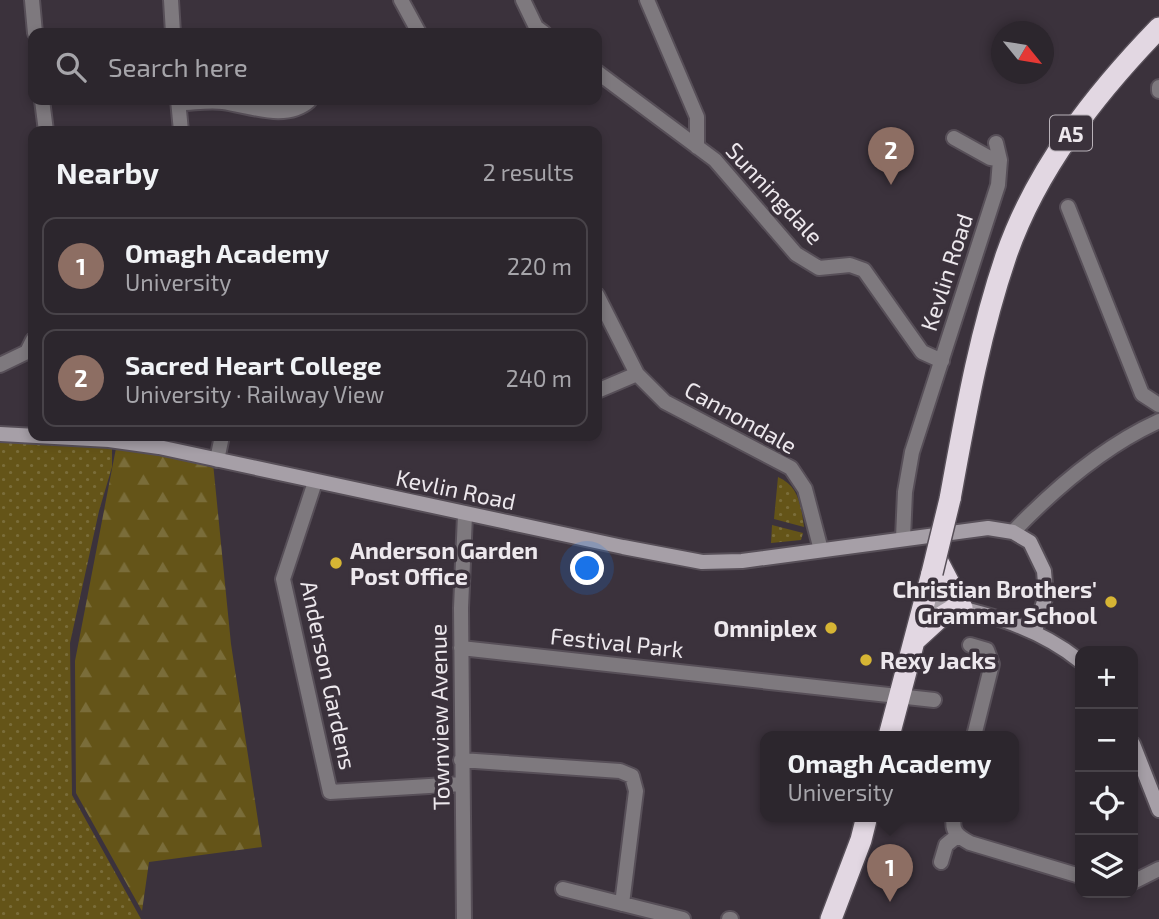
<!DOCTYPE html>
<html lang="en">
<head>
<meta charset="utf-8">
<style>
  body { margin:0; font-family:"Exo 2",sans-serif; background:#342e35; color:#f1f3f6 }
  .controls { position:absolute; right:21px; bottom:21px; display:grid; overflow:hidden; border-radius:14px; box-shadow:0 4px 10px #0003 }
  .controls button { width:63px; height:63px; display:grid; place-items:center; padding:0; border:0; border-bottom:2px solid #484349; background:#2c262d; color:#f1f3f6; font:35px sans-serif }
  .compass { position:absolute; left:991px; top:21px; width:63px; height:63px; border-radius:50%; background:#2c262d; box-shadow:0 4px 10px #0003; rotate:120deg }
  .you { position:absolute; left:588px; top:569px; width:24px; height:24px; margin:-18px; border:5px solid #fff; border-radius:50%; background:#1a73e8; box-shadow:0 0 0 10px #1a73e833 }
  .badge { display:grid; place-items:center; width:46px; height:46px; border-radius:50%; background:#d6b534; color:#fff; font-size:23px; font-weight:700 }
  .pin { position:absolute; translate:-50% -58px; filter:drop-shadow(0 2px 4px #0008) }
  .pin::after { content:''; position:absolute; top:37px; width:24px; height:21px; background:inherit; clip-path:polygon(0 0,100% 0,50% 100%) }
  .popup { position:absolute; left:760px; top:731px; width:259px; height:91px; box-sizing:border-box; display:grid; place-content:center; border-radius:14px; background:#2c262d; filter:drop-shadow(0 2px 5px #0005); font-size:23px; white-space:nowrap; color:#a6a5aa }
  .popup b { font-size:26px; color:#f1f3f6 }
  .popup::after { content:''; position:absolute; left:50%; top:100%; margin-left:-14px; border:14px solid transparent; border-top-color:#2c262d }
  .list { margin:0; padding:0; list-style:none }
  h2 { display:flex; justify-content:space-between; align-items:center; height:91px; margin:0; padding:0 28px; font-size:30px }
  h2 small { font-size:23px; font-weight:400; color:#a6a5aa }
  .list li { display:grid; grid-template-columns:46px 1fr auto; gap:21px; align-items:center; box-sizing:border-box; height:98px; margin:0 14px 14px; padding:0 14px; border:2px solid #484349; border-radius:14px }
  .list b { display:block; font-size:26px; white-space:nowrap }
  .list p { margin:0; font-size:23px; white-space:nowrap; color:#a6a5aa }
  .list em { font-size:23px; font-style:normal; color:#a6a5aa }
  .icon { flex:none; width:38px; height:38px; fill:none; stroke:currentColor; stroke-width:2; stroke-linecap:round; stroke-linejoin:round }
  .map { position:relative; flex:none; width:1159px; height:919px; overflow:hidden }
  .search { position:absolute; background:#2c262d; box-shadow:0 4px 10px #0003; left:28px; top:28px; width:574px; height:77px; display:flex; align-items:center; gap:18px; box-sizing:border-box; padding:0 24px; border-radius:14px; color:#a6a5aa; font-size:26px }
  .panel { position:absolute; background:#2c262d; box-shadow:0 4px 10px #0003; left:28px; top:126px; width:574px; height:315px; border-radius:14px }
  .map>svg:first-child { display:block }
  .grass { fill:url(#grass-dots) }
  .forest { fill:url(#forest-firs) }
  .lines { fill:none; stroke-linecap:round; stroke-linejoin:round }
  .street-casing { stroke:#574f58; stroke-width:18 }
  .secondary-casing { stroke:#574f58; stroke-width:18 }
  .highway-casing { stroke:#574f58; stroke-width:24 }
  .street { stroke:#7e797e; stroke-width:14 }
  .secondary { stroke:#a69fa7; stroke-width:14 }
  .highway { stroke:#e2d7e2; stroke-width:21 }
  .highway-bridge-casing { stroke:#574f58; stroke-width:24; stroke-linecap:butt }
  .highway-bridge { stroke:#e2d7e2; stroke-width:21 }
  .poi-dot { fill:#d6b534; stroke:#3b323c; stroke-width:2.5 }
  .labels { text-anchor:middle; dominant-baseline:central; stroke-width:7; stroke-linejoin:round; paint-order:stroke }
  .shield { fill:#3b323c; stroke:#b8b1b8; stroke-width:2 }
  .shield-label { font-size:21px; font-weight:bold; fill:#ede8ed }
  .street-label { font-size:23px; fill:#ede8ed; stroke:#3b323c }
  .poi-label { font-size:23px; font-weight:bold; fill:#ede8ed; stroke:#3b323c; text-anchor:start }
</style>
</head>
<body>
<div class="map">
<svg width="1159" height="919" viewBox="0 0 1159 919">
  <defs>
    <pattern id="grass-dots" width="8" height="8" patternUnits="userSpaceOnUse" patternTransform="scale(1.75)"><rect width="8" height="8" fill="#645418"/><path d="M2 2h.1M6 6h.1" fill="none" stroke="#7a6d3a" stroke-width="1.8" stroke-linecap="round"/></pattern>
    <pattern id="forest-firs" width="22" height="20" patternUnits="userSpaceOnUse" patternTransform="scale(1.75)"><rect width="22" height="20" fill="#645418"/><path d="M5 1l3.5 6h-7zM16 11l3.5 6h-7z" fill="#7a6d3a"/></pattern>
  </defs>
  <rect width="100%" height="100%" fill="#3b323c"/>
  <path class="grass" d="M 44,440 L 112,446 L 112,467 L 99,511 L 70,643 L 72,795 L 141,919 L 0,919 L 0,441 Z
    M 778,477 C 799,486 801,506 804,527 L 774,519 Z
    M 772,525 L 803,533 L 801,540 L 771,543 Z"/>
  <path class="forest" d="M 117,443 L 213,463 L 231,644 L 262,847 L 149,862 L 142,911 L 76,793 L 75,661 Z"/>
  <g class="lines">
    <defs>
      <path id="street" d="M 32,0 L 35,33
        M 171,0 L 173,33
        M 401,0 L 419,33
        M 523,0 L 536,27 L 544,33
        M 647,0 L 697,117 L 697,147
        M 597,72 L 715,160 L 796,254 L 819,268 L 850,265 L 864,270 L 922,352 L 942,361
        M 1159,87 L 1159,91
        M 42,100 L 46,131
        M 178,100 L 181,131
        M 178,103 C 193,103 209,100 223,102 C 251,106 286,121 309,101
        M 954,138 L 990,158 L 1000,160
        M 1068,207 L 1142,394 L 1159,405
        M 597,295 L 637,374 L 665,402 L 791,468 L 805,489 L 821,550
        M 0,365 L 27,352 L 33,340
        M 597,391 L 637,374
        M 217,460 L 222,436
        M 315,482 L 283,579 L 330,792 L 462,784
        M 1013,532 C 1054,489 1104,446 1159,421
        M 903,538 L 905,492 L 912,452 L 998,185 L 1000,160 L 996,143
        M 970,645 L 987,650 L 992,664 L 974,736
        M 461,648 L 934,700
        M 461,760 L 620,771 L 632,776 L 636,791 L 622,904
        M 954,816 C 951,831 957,836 970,843 L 1080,876
        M 941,862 L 946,845 L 957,836
        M 1133,882 L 1159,869
        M 563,889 L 683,919
        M 464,919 L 461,608 L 465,515
        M 729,919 L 731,919"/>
      <path id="secondary" d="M 0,434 L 109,440 L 159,447 L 623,547 L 702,562 L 742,561 L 988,528 L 1013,532 L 1030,542 L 1044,571 L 1046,595 L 1035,631
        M 926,600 C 982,612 1035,625 1080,661
        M 1133,744 L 1159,810"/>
      <path id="highway" d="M 950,499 C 965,417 979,335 1006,256 C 1036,169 1096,93 1159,28
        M 936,558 L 962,608
        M 915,640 L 938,619 L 958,607
        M 889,736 L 932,573
        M 831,919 L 861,840 L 867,816"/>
    </defs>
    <use href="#street" class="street-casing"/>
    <use href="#secondary" class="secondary-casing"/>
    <use href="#highway" class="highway-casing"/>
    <use href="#street" class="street"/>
    <use href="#secondary" class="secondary"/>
    <use href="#highway" class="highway"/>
    <defs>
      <path id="highway-bridge" d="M 932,573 L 950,499"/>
    </defs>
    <use href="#highway-bridge" class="highway-bridge-casing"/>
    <use href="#highway-bridge" class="highway-bridge"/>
  </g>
  <g class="poi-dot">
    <circle cx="336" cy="563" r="7"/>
    <circle cx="1111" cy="602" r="7"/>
    <circle cx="831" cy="628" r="7"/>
    <circle cx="866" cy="660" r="7"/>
  </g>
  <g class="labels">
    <rect class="shield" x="1050" y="115.5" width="42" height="35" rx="5"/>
    <g class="shield-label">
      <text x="1071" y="133">A5</text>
    </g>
    <g class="street-label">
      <text transform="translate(775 193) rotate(47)">Sunningdale</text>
      <text transform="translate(946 272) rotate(-72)">Kevlin Road</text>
      <text transform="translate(741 417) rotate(29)">Cannondale</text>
      <text transform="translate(456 489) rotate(12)">Kevlin Road</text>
      <text transform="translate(617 642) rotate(6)">Festival Park</text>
      <text transform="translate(329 675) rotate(78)">Anderson Gardens</text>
      <text transform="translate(439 717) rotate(-91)">Townview Avenue</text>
    </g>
    <g class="poi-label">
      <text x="350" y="550">Anderson Garden<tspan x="350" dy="26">Post Office</tspan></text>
      <text x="1097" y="589" text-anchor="end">Christian Brothers'<tspan x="1097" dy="26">Grammar School</tspan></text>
      <text x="817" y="628" text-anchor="end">Omniplex</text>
      <text x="880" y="660">Rexy Jacks</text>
    </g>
  </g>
</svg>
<div class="controls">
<button>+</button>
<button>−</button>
<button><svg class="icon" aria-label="locate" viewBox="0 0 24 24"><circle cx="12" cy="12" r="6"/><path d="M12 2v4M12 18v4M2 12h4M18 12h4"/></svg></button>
<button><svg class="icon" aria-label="layers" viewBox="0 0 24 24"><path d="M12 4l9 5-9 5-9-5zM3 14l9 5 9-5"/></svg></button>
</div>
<svg class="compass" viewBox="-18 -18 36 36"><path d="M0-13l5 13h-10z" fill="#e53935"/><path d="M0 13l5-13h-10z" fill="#a6a5aa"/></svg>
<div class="you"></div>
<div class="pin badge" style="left:890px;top:902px;background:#8d6e63">1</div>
<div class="popup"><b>Omagh Academy</b>University</div>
<div class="pin badge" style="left:891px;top:185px;background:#8d6e63">2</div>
<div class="search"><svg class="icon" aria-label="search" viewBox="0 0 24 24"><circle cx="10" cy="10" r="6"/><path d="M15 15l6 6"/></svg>Search here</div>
<section class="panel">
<h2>Nearby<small>2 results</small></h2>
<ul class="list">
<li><span class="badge" style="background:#8d6e63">1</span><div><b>Omagh Academy</b><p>University</p></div><em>220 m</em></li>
<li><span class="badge" style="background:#8d6e63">2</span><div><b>Sacred Heart College</b><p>University · Railway View</p></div><em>240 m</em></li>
</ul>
</section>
</div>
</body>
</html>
